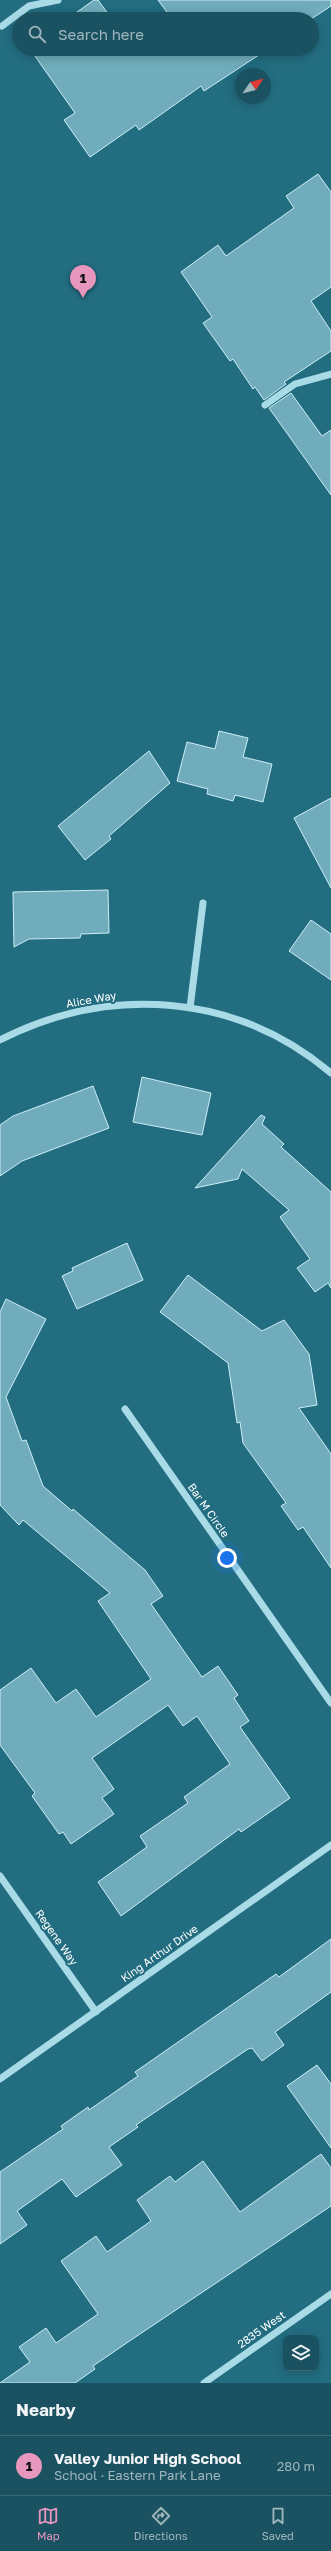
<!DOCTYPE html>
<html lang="en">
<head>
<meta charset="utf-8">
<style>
  body { margin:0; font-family:"Golos Text",sans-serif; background:#275c6a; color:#f1f3f6 }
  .controls { position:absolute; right:12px; bottom:12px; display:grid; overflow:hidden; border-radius:8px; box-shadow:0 2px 10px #0003 }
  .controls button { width:36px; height:36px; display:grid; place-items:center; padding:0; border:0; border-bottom:1px solid #386976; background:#1a5261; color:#f1f3f6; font:20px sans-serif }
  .compass { position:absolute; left:235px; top:68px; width:36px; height:36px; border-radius:50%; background:#1a5261; box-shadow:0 2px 10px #0003; rotate:55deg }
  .you { position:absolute; left:227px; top:1558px; width:14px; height:14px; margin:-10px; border:3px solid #fff; border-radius:50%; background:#1a73e8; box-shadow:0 0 0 6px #1a73e833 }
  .badge { display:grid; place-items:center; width:26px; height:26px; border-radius:50%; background:#e797bd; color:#111; font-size:13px; font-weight:700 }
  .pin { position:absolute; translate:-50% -33px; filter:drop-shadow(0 1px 2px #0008) }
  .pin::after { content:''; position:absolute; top:21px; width:14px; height:12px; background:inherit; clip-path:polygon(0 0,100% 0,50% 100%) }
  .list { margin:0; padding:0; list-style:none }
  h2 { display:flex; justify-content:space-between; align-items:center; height:52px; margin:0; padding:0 16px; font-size:17px }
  h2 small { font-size:13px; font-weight:400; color:#9fb6bd }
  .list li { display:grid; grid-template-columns:26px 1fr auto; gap:12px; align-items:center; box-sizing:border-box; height:60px; padding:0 16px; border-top:1px solid #386976 }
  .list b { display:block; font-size:15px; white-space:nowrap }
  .list p { margin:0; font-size:13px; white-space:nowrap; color:#9fb6bd }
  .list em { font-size:13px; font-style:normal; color:#9fb6bd }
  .icon { flex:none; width:22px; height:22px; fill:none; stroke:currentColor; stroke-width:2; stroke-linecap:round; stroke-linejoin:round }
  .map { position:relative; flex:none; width:331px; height:2383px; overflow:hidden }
  .search { position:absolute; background:#1a5261; box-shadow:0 2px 10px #0003; left:12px; right:12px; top:12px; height:44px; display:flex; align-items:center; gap:10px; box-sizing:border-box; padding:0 14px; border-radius:22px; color:#9fb6bd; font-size:15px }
  .sheet { height:112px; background:#1a5261 }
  nav { display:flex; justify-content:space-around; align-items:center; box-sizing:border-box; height:56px; border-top:1px solid #386976; background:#1a5261; font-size:11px; color:#9fb6bd }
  nav a { display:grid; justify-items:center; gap:2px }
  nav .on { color:#e797bd }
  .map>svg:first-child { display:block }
  .building { fill:#70acbb; stroke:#cdeef6 }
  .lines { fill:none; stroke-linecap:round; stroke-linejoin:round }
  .minor { stroke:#a9dbe7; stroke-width:7 }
  .labels { text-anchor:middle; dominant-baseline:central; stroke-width:4; stroke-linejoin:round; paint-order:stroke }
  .street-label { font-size:11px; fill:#fff; stroke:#236d81 }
</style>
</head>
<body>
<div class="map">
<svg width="331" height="2383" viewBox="0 0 331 2383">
  <rect width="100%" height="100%" fill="#236d81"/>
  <path class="building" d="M 94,0 L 98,0 L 111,18 L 82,19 L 77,12 Z
    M 158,0 L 331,0 L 331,6 L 311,19 L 172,19 Z
    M 30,49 L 268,49 L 204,91 L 201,86 L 139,130 L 136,125 L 90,157 L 64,120 L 75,113 Z
    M 318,174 L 331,192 L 331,287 L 311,301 L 331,331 L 331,351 L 284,382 L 286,384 L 264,400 L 255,387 L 253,389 L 233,359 L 230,361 L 203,323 L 212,317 L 181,272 L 218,245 L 226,256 L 294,208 L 286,196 Z
    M 291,393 L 322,436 L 331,430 L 331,495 L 269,408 Z
    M 219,731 L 248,738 L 243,757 L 272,764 L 263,802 L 235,795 L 233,801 L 207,794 L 208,789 L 177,781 L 187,742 L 215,749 Z
    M 149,751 L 170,783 L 109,836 L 111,839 L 85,860 L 58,826 Z
    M 331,798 L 331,888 L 294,818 Z
    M 108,890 L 109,933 L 81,934 L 80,938 L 29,939 L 14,947 L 13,892 Z
    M 311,920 L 331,934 L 331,980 L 289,951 Z
    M 142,1077 L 211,1093 L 202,1135 L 133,1122 Z
    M 93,1086 L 109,1128 L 22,1161 L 0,1176 L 0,1125 L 13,1116 Z
    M 261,1115 L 265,1117 L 262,1124 L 284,1144 L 281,1147 L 331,1192 L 331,1288 L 328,1283 L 315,1292 L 297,1268 L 310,1259 L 280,1217 L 289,1210 L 242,1169 L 238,1179 L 195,1188 Z
    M 127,1243 L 143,1280 L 77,1309 L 62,1276 L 73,1271 L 72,1268 Z
    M 188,1275 L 262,1331 L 284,1320 L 309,1354 L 317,1405 L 299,1408 L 331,1454 L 331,1568 L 303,1527 L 298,1530 L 281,1506 L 286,1503 L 243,1443 L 240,1422 L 237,1423 L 228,1363 L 160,1312 Z
    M 6,1299 L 46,1319 L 6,1397 L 22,1441 L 26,1440 L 43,1486 L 72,1511 L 73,1509 L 145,1570 L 163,1596 L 151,1604 L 202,1677 L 218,1666 L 238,1695 L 234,1698 L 249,1721 L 240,1727 L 290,1798 L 241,1832 L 239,1829 L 121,1916 L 98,1882 L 147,1847 L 140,1836 L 188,1803 L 184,1797 L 230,1764 L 197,1716 L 183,1726 L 168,1705 L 92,1758 L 114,1789 L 102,1798 L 114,1814 L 71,1844 L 63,1832 L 59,1834 L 32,1796 L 35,1793 L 0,1745 L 0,1690 L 31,1668 L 56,1703 L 76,1689 L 96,1717 L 151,1679 L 98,1601 L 110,1593 L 23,1520 L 19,1525 L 0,1505 L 0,1312 Z
    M 331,1939 L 331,1992 L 275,2032 L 284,2045 L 262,2061 L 252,2048 L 248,2049 L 136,2125 L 138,2127 L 109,2147 L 122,2165 L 76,2197 L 62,2179 L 17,2211 L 27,2225 L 0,2244 L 0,2172 L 63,2129 L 61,2126 L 88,2107 L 89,2110 L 138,2076 L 135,2072 L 276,1974 L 279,1977 Z
    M 317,2065 L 331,2084 L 331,2148 L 287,2086 Z
    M 321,2154 L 331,2168 L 331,2206 L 134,2338 L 93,2366 L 95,2369 L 75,2383 L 0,2383 L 30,2362 L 19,2347 L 46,2328 L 56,2343 L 98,2314 L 61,2261 L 96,2236 L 107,2252 L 151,2221 L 137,2200 L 170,2176 L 175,2182 L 203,2161 L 240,2212 Z"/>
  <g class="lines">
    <path class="minor" d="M 2,26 L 29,6 L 58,0
      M 265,405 L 295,384 L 331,374
      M 190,1008 L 203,903
      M 0,1040 C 110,984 236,993 331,1073
      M 125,1409 L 331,1703
      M 0,1876 L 96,2012
      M 0,2079 L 331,1845
      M 204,2383 L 331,2294"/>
  </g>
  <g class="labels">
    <g class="street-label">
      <text transform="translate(91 999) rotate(-10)">Alice Way</text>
      <text transform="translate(209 1510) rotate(55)">Bar M Circle</text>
      <text transform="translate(57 1937) rotate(55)">Regene Way</text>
      <text transform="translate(159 1953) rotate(-35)">King Arthur Drive</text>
      <text transform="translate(261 2329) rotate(-35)">2835 West</text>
    </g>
  </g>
</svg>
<div class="controls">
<button><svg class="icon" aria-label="layers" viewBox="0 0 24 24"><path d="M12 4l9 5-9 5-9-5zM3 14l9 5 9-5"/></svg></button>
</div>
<svg class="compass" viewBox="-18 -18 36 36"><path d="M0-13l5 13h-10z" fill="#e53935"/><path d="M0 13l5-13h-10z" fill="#9fb6bd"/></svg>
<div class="you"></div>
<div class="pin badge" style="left:83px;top:298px">1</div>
<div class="search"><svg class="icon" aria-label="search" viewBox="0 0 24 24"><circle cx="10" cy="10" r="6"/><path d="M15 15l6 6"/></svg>Search here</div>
</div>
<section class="sheet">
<h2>Nearby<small></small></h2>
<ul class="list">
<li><span class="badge">1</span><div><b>Valley Junior High School</b><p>School · Eastern Park Lane</p></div><em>280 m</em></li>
</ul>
</section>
<nav>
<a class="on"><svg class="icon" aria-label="map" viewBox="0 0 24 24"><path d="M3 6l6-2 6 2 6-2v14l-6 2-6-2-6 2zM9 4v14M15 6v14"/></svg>Map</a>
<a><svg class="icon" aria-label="directions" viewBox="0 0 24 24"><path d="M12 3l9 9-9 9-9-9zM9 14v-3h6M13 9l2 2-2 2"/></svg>Directions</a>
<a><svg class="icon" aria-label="saved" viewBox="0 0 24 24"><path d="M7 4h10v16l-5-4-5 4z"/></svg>Saved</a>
</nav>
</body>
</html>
